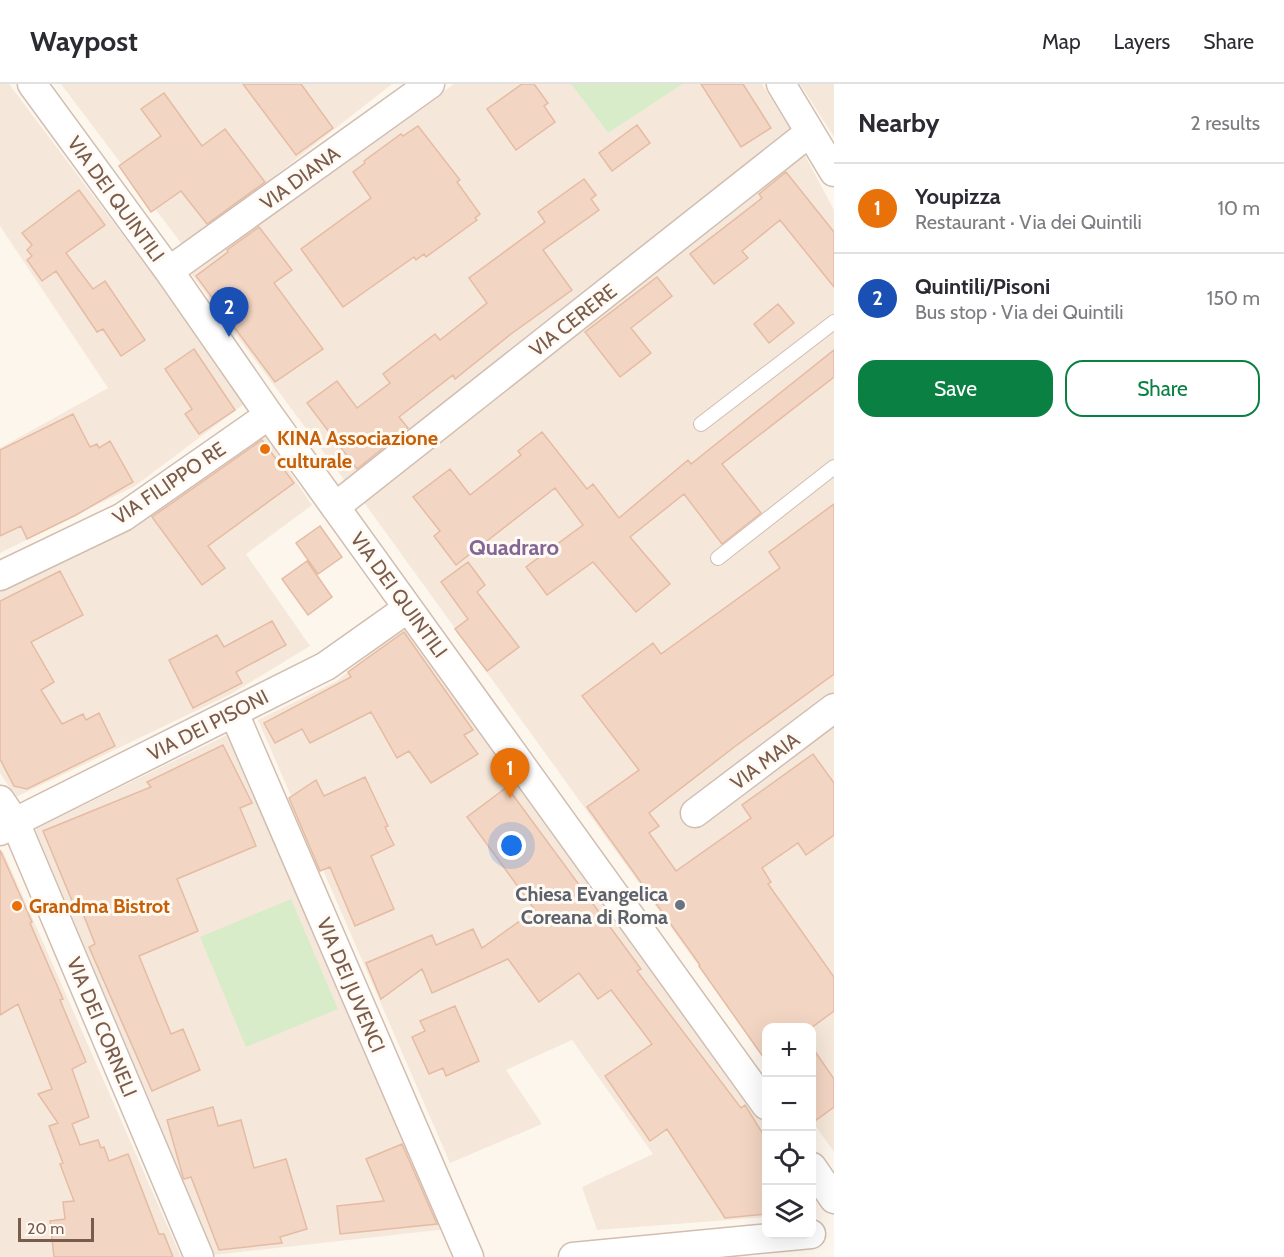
<!DOCTYPE html>
<html lang="en">
<head>
<meta charset="utf-8">
<style>
  body { margin:0; font-family:Cabin,sans-serif; background:#f2f2f3; color:#2b2b33 }
  .controls { position:absolute; right:18px; bottom:18px; display:grid; overflow:hidden; border-radius:12px; box-shadow:0 6px 24px #0002 }
  .controls button { width:54px; height:54px; display:grid; place-items:center; padding:0; border:0; border-bottom:2px solid #e1e1e2; background:#fff; color:#2b2b33; font:30px sans-serif }
  .scale { position:absolute; left:18px; bottom:15px; width:76px; box-sizing:border-box; padding-left:6px; border:3px solid #7a5c4d; border-top:0; font-size:16px; line-height:21px; white-space:nowrap; color:#7a5c4d; -webkit-text-stroke:4px #fffaf3; paint-order:stroke }
  .you { position:absolute; left:512px; top:762px; width:21px; height:21px; margin:-15px; border:4px solid #fff; border-radius:50%; background:#1a73e8; box-shadow:0 0 0 9px #1a73e833 }
  .badge { display:grid; place-items:center; width:39px; height:39px; border-radius:50%; background:#0b8043; color:#fff; font-size:20px; font-weight:700 }
  .pin { position:absolute; translate:-50% -50px; filter:drop-shadow(0 2px 3px #0008) }
  .pin::after { content:''; position:absolute; top:32px; width:21px; height:18px; background:inherit; clip-path:polygon(0 0,100% 0,50% 100%) }
  .list { margin:0; padding:0; list-style:none }
  h2 { display:flex; justify-content:space-between; align-items:center; height:78px; margin:0; padding:0 24px; font-size:26px }
  h2 small { font-size:20px; font-weight:400; color:#7c7c81 }
  .list li { display:grid; grid-template-columns:39px 1fr auto; gap:18px; align-items:center; box-sizing:border-box; height:90px; padding:0 24px; border-top:2px solid #e1e1e2 }
  .list b { display:block; font-size:22px; white-space:nowrap }
  .list p { margin:0; font-size:20px; white-space:nowrap; color:#7c7c81 }
  .list em { font-size:20px; font-style:normal; color:#7c7c81 }
  .actions { display:flex; gap:12px; padding:18px 24px }
  .actions a { flex:1; padding:14px 0; border:2px solid #0b8043; border-radius:18px; text-align:center; font-size:21px; color:#0b8043 }
  .actions .main { background:#0b8043; color:#fff }
  .icon { flex:none; width:33px; height:33px; fill:none; stroke:currentColor; stroke-width:2; stroke-linecap:round; stroke-linejoin:round }
  .map { position:relative; flex:none; width:834px; height:1173px; overflow:hidden }
  header { display:flex; align-items:center; gap:36px; box-sizing:border-box; height:84px; padding:0 30px; background:#fff; border-bottom:2px solid #e1e1e2 }
  header strong { font-size:28px }
  nav { display:flex; gap:33px; margin-inline-start:auto; font-size:21px }
  main { display:flex }
  aside { flex:1; background:#fff }
  .map>svg:first-child { display:block }
  .residential { fill:#f5e8da }
  .green { fill:#d8ecc9 }
  .building { fill:#f3d5c3; stroke:#e6bba3; stroke-width:1.5 }
  .lines { fill:none; stroke-linecap:round; stroke-linejoin:round }
  .lane-casing { stroke:#d1beb0; stroke-width:16 }
  .street-casing { stroke:#d1beb0; stroke-width:31 }
  .lane { stroke:#fff; stroke-width:14 }
  .street { stroke:#fff; stroke-width:28 }
  .food-dot { fill:#e8710a; stroke:#fffaf3; stroke-width:2 }
  .worship-dot { fill:#6b7280; stroke:#fffaf3; stroke-width:2 }
  .labels { text-anchor:middle; dominant-baseline:central; stroke-width:6; stroke-linejoin:round; paint-order:stroke }
  .street-label { font-size:20px; fill:#7a5c4d; stroke:#fffaf3 }
  .food-label { font-size:20px; font-weight:bold; fill:#c56008; stroke:#fffaf3; text-anchor:start }
  .worship-label { font-size:20px; font-weight:bold; fill:#5b616d; stroke:#fffaf3; text-anchor:end }
  .quarter-label { font-size:22px; font-weight:bold; fill:#846695; stroke:#fffaf3 }
</style>
</head>
<body>
<header>
<strong>Waypost</strong>
<nav><a>Map</a><a>Layers</a><a>Share</a></nav>
</header>
<main>
<div class="map">
<svg width="834" height="1173" viewBox="0 0 834 1173">
  <rect width="100%" height="100%" fill="#fdf6ec"/>
  <path class="residential" d="M 0,0 L 9,0 L 248,317 L 135,402 L 0,469 L 0,364 L 108,304 L 0,142 Z
    M 61,0 L 392,0 L 184,163 Z
    M 454,0 L 571,0 L 608,49 L 683,0 L 762,0 L 794,51 L 348,401 L 189,187 Z
    M 800,0 L 834,0 L 834,53 Z
    M 802,66 L 834,126 L 834,1068 L 812,1037 L 812,944 L 766,944 L 766,975 L 363,417 Z
    M 263,348 L 312,421 L 246,470 L 310,562 L 229,611 L 16,713 L 0,689 L 0,506 Z
    M 403,542 L 766,1041 L 766,1133 L 597,1146 L 582,1103 L 653,1070 L 572,956 L 506,986 L 542,1040 L 450,1079 L 258,636 L 337,597 Z
    M 229,650 L 447,1145 L 214,1171 L 35,745 Z
    M 3,767 L 181,1173 L 0,1173 L 0,770 Z"/>
  <path class="green" d="M 571,0 L 683,0 L 608,49 Z
    M 291,815 L 338,925 L 246,963 L 200,853 Z"/>
  <path class="building" d="M 243,0 L 301,0 L 333,44 L 296,71 Z
    M 522,0 L 534,0 L 548,19 L 544,22 L 555,38 L 516,66 L 487,25 Z
    M 701,0 L 743,0 L 771,44 L 741,63 Z
    M 164,9 L 202,62 L 225,45 L 265,98 L 207,140 L 181,107 L 151,128 L 119,82 L 161,52 L 141,25 Z
    M 637,41 L 650,59 L 612,87 L 599,69 Z
    M 418,42 L 460,96 L 457,98 L 480,130 L 475,134 L 477,136 L 426,173 L 424,170 L 416,176 L 414,173 L 343,223 L 301,165 L 371,114 L 353,88 L 365,79 L 364,77 L 401,50 L 403,52 Z
    M 786,88 L 834,148 L 834,203 L 780,136 L 742,167 L 748,174 L 714,200 L 690,170 L 762,114 L 759,110 Z
    M 584,95 L 596,111 L 591,115 L 599,126 L 543,166 L 572,206 L 511,250 L 455,295 L 453,291 L 399,333 L 408,344 L 357,385 L 307,319 L 337,297 L 357,324 L 390,299 L 383,290 L 435,250 L 440,256 L 487,219 L 469,194 L 545,138 L 538,128 Z
    M 79,106 L 105,141 L 66,169 L 93,205 L 105,197 L 145,256 L 121,272 L 103,245 L 97,248 L 56,187 L 42,197 L 27,176 L 32,172 L 27,166 L 32,161 L 22,149 Z
    M 259,143 L 292,186 L 274,199 L 323,265 L 275,298 L 196,192 L 228,168 L 227,166 Z
    M 657,193 L 672,212 L 631,244 L 651,269 L 620,293 L 585,248 Z
    M 778,220 L 794,239 L 769,259 L 754,240 Z
    M 194,265 L 235,326 L 199,350 L 185,330 L 192,325 L 165,285 Z
    M 834,266 L 834,293 L 722,380 L 761,429 L 722,460 L 684,410 L 630,453 L 670,500 L 636,528 L 593,478 L 547,511 L 526,483 L 583,441 L 555,404 L 456,481 L 434,452 L 440,447 L 413,413 L 450,385 L 470,411 L 521,371 L 518,367 L 542,348 L 587,405 L 593,400 L 619,434 L 688,376 L 691,380 Z
    M 73,330 L 90,363 L 97,360 L 99,364 L 110,357 L 133,398 L 76,431 L 27,455 L 21,442 L 0,452 L 0,366 Z
    M 262,356 L 294,399 L 208,462 L 225,484 L 202,501 L 152,433 Z
    M 834,420 L 834,590 L 733,664 L 649,729 L 659,742 L 649,749 L 676,787 L 751,734 L 742,721 L 813,670 L 834,699 L 834,751 L 806,771 L 798,759 L 762,784 L 771,798 L 768,800 L 834,893 L 834,927 L 811,944 L 766,944 L 766,977 L 699,882 L 700,881 L 587,723 L 639,686 L 582,612 L 653,559 L 661,570 L 780,484 L 769,468 Z
    M 320,442 L 342,473 L 318,490 L 296,459 Z
    M 307,477 L 332,513 L 308,531 L 282,495 Z
    M 468,478 L 485,501 L 477,508 L 519,563 L 487,587 L 455,545 L 468,535 L 441,498 Z
    M 60,487 L 83,531 L 31,558 L 54,598 L 41,606 L 62,640 L 83,630 L 86,636 L 99,629 L 115,662 L 27,705 L 14,702 L 0,675 L 0,517 Z
    M 272,537 L 286,561 L 236,588 L 242,599 L 193,624 L 169,576 L 217,551 L 224,563 Z
    M 404,548 L 473,646 L 464,651 L 478,670 L 431,699 L 409,667 L 397,674 L 371,628 L 310,659 L 302,645 L 275,659 L 264,639 L 351,593 L 348,588 Z
    M 223,661 L 252,719 L 240,724 L 256,762 L 177,795 L 198,847 L 139,872 L 171,950 L 183,945 L 200,986 L 152,1007 L 89,863 L 95,860 L 78,817 L 73,819 L 43,747 L 151,703 L 147,698 Z
    M 365,693 L 388,742 L 385,743 L 394,761 L 371,772 L 394,825 L 355,842 L 330,783 L 320,787 L 289,714 L 316,696 L 324,712 Z
    M 507,703 L 641,885 L 637,887 L 741,1024 L 745,1021 L 763,1050 L 766,1086 L 766,1130 L 725,1134 L 667,1045 L 650,1057 L 605,992 L 652,960 L 611,906 L 598,915 L 579,889 L 539,918 L 508,875 L 432,909 L 422,885 L 381,915 L 366,879 L 432,851 L 436,861 L 473,845 L 482,864 L 535,826 L 467,733 Z
    M 0,766 L 32,838 L 30,839 L 63,915 L 60,916 L 86,978 L 72,985 L 89,1033 L 72,1040 L 80,1061 L 98,1056 L 101,1064 L 104,1063 L 109,1077 L 128,1070 L 159,1150 L 164,1150 L 173,1173 L 54,1173 L 50,1137 L 65,1135 L 63,1118 L 74,1117 L 60,1080 L 63,1079 L 49,1042 L 58,1039 L 38,1010 L 52,1005 L 18,920 L 0,931 Z
    M 455,922 L 479,977 L 446,992 L 443,984 L 429,990 L 412,953 L 425,947 L 420,937 Z
    M 812,963 L 834,995 L 834,1023 L 812,1039 Z
    M 213,1023 L 218,1042 L 241,1036 L 254,1084 L 286,1075 L 307,1145 L 280,1153 L 282,1159 L 219,1166 L 191,1093 L 184,1095 L 183,1093 L 167,1036 Z
    M 402,1060 L 437,1140 L 340,1150 L 337,1122 L 384,1117 L 366,1075 Z"/>
  <g class="lines">
    <defs>
      <path id="lane" d="M 701,340 L 834,238
        M 718,474 L 834,383"/>
      <path id="street" d="M 32,0 L 169,187 L 269,331 L 766,1021
        M 781,0 L 834,88
        M 169,187 L 430,0
        M 335,423 L 810,48
        M 0,492 L 123,433 L 269,331
        M 234,629 L 469,1173
        M 0,716 L 15,738 L 199,1173
        M 695,729 L 834,624
        M 0,747 L 15,738 L 326,582 L 408,524
        M 812,1083 L 834,1115
        M 573,1173 L 811,1150"/>
    </defs>
    <use href="#lane" class="lane-casing"/>
    <use href="#street" class="street-casing"/>
    <use href="#lane" class="lane"/>
    <use href="#street" class="street"/>
  </g>
  <g class="food-dot">
    <circle cx="265" cy="365" r="6"/>
    <circle cx="17" cy="822" r="6"/>
  </g>
  <circle class="worship-dot" cx="680" cy="821" r="6"/>
  <g class="labels">
    <g class="street-label">
      <text transform="translate(300 94) rotate(-36)">VIA DIANA</text>
      <text transform="translate(116 115) rotate(54)">VIA DEI QUINTILI</text>
      <text transform="translate(573 236) rotate(-38)">VIA CERERE</text>
      <text transform="translate(169 399) rotate(-34)">VIA FILIPPO RE</text>
      <text transform="translate(399 511) rotate(54)">VIA DEI QUINTILI</text>
      <text transform="translate(208 641) rotate(-27)">VIA DEI PISONI</text>
      <text transform="translate(765 677) rotate(-37)">VIA MAIA</text>
      <text transform="translate(351 901) rotate(67)">VIA DEI JUVENCI</text>
      <text transform="translate(102 943) rotate(67)">VIA DEI CORNELI</text>
    </g>
    <g class="food-label">
      <text x="277" y="354">KINA Associazione<tspan x="277" dy="23">culturale</tspan></text>
      <text x="29" y="822">Grandma Bistrot</text>
    </g>
    <g class="worship-label">
      <text x="668" y="810">Chiesa Evangelica<tspan x="668" dy="23">Coreana di Roma</tspan></text>
    </g>
    <g class="quarter-label">
      <text x="514" y="463">Quadraro</text>
    </g>
  </g>
</svg>
<div class="controls">
<button>+</button>
<button>−</button>
<button><svg class="icon" aria-label="locate" viewBox="0 0 24 24"><circle cx="12" cy="12" r="6"/><path d="M12 2v4M12 18v4M2 12h4M18 12h4"/></svg></button>
<button><svg class="icon" aria-label="layers" viewBox="0 0 24 24"><path d="M12 4l9 5-9 5-9-5zM3 14l9 5 9-5"/></svg></button>
</div>
<div class="scale">20 m</div>
<div class="you"></div>
<div class="pin badge" style="left:510px;top:714px;background:#e8710a">1</div>
<div class="pin badge" style="left:229px;top:253px;background:#1a4fb4">2</div>
</div>
<aside>
<h2>Nearby<small>2 results</small></h2>
<ul class="list">
<li><span class="badge" style="background:#e8710a">1</span><div><b>Youpizza</b><p>Restaurant · Via dei Quintili</p></div><em>10 m</em></li>
<li><span class="badge" style="background:#1a4fb4">2</span><div><b>Quintili/Pisoni</b><p>Bus stop · Via dei Quintili</p></div><em>150 m</em></li>
</ul>
<div class="actions"><a class="main">Save</a><a>Share</a></div>
</aside>
</main>
</body>
</html>
